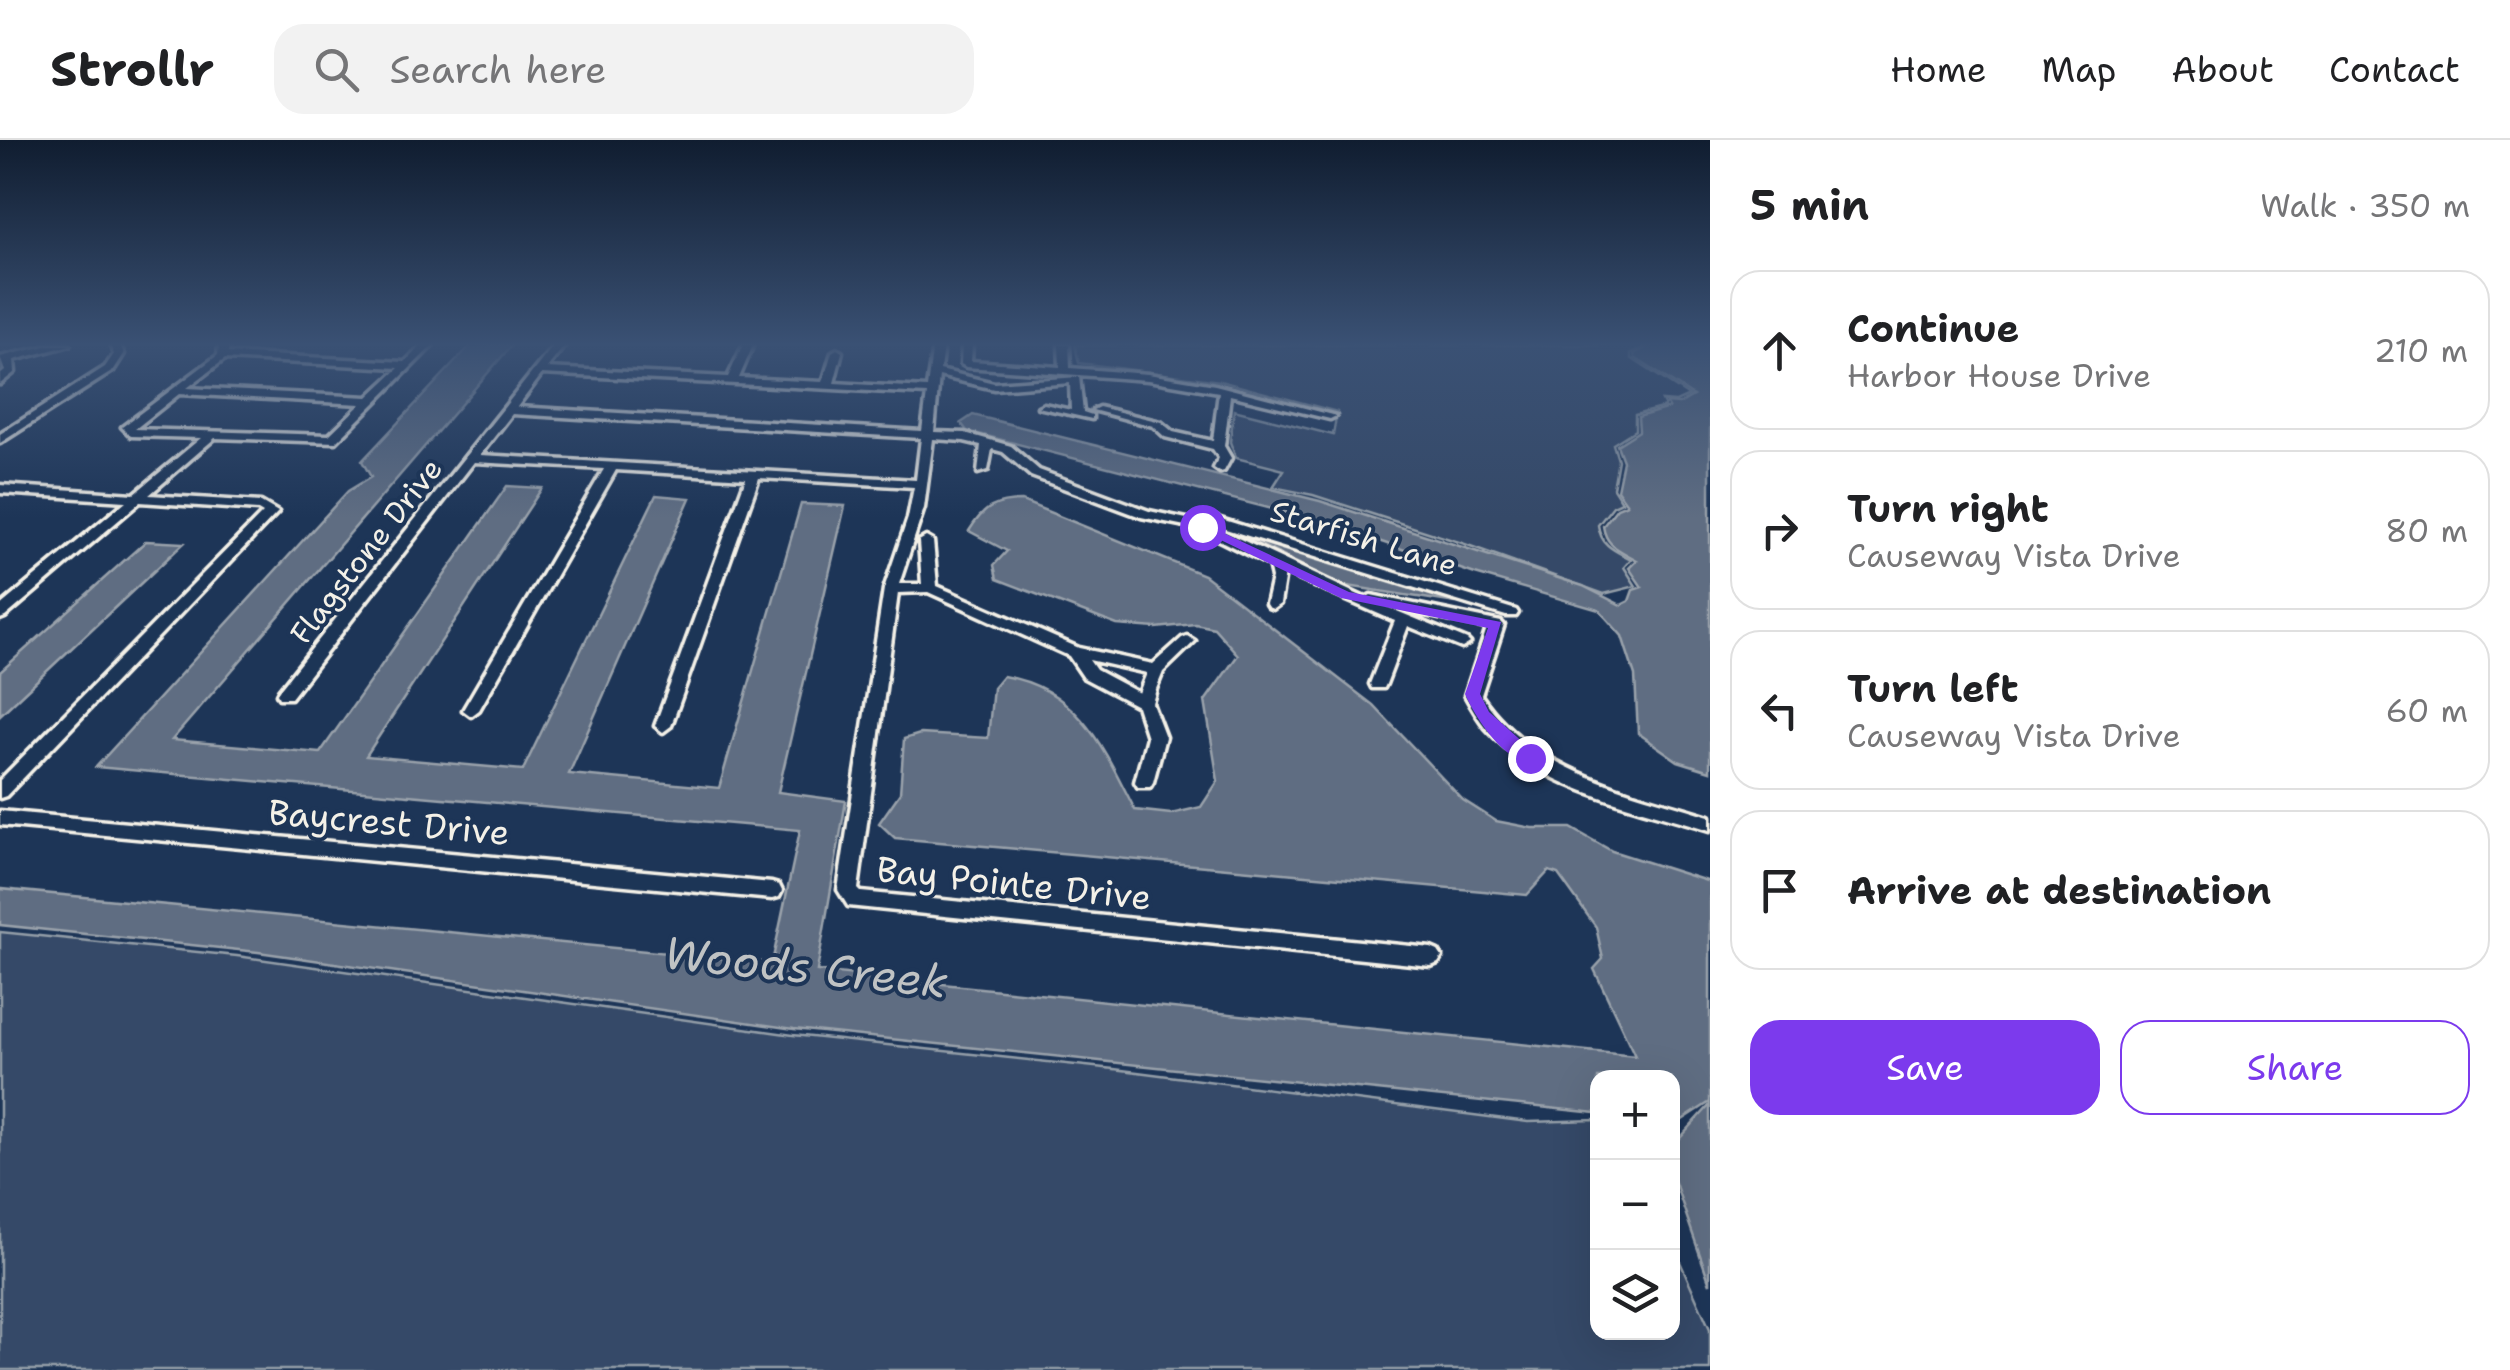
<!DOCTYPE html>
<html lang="en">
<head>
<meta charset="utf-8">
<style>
  body { margin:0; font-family:"Shantell Sans",sans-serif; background:#f2f2f2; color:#202124 }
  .controls { position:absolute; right:30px; bottom:30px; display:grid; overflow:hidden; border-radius:20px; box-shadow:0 10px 40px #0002 }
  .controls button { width:90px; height:90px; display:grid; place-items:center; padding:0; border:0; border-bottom:2px solid #e0e0e0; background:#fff; color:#202124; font:50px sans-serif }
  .stop { position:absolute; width:30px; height:30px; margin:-22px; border:8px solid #7c3aed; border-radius:50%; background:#fff }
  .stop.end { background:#7c3aed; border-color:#fff; box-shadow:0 2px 10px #0008 }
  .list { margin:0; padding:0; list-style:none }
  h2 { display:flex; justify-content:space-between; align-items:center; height:130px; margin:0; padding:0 40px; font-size:42px }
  h2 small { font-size:32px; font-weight:400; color:#757577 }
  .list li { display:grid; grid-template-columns:65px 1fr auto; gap:30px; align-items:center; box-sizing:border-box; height:160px; margin:0 20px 20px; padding:0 20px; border:2px solid #e0e0e0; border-radius:30px }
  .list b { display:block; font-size:38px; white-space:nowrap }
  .list p { margin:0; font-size:32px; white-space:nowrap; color:#757577 }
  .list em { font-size:32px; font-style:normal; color:#757577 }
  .actions { display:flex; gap:20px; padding:30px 40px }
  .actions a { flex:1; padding:22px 0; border:2px solid #7c3aed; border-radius:30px; text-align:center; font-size:35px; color:#7c3aed }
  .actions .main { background:#7c3aed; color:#fff }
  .icon { flex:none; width:55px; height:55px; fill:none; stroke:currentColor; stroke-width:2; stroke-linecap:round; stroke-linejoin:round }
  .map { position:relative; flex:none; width:1710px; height:1230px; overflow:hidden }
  header { display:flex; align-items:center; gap:60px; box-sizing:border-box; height:140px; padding:0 50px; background:#fff; border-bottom:2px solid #e0e0e0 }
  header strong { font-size:48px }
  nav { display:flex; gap:55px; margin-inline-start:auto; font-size:35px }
  .search { width:700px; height:90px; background:#f2f2f2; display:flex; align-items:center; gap:25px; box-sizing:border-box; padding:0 35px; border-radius:30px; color:#757577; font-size:38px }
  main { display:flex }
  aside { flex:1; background:#fff }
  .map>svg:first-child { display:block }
  .green { fill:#354a67; stroke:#949ea8; stroke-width:2.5 }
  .water { fill:#5e6d82; stroke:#9aa2ab; stroke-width:2.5 }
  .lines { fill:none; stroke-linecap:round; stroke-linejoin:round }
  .minor-casing { stroke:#f4f1e8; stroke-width:7 }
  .minor { fill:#1d3557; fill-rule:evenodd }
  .route { fill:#7c3aed }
  .labels { text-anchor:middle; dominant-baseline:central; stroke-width:8; stroke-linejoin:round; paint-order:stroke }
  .far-street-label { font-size:30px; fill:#f4f1e8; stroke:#1d3557 }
  .street-label { font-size:35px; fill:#f4f1e8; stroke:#1d3557 }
  .near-water-label { font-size:45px; font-style:italic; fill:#c0c3c4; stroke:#1d3557 }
</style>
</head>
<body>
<header>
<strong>Strollr</strong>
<div class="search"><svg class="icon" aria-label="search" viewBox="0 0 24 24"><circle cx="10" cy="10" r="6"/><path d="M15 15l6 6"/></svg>Search here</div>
<nav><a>Home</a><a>Map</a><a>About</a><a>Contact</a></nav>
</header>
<main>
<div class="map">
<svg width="1710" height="1230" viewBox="0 0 1710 1230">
  <rect width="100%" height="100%" fill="#1d3557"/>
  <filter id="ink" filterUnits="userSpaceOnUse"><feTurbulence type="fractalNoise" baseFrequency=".01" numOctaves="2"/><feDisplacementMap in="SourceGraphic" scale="20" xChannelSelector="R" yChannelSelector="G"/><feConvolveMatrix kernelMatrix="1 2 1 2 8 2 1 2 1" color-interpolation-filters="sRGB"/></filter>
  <g filter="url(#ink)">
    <path class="green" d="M 1075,205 L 1647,205 L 1631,213 L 1631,218 L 1689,256 L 1676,262 L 1662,261 L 1665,267 L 1635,275 L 1635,290 L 1613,304 L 1618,320 L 1613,348 L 1622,362 L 1613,366 L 1598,385 C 1601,406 1614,410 1631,419 L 1624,427 L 1636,446 L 1604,454 L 1462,403 L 1313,355 L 1273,347 L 1284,330 L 1236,318 L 1230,302 L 1234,270 L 1333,295 L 1337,272 L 1220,241 L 1079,223 Z
      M 0,792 L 237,816 L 793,895 L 1114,929 L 1528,982 L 1597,980 L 1598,1192 L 1672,1192 L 1673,1106 L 1710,1189 L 1710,1230 L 0,1230 Z"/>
    <path class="water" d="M 471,205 L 512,205 L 172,600 L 320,613 L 507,346 L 542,348 L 366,616 L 523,630 L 656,355 L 690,358 L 569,634 L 719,648 L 801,364 L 845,366 L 778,652 L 846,661 L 817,831 L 1635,916 L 1594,829 L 1603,819 L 1596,787 L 1558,734 L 1549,731 L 1527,755 L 895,698 L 879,683 L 900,653 L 904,599 L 920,594 L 988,598 L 993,548 L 1003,536 C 1079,548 1104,609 1135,670 L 1171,674 L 1201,667 L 1218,641 L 1205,561 L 1238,515 L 1214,488 L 1195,484 L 1156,488 L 1117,485 L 997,439 L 994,425 L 1007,411 L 969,391 C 983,368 995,361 1022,361 L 1204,435 L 1373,565 L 1463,660 L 1496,681 L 1532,688 L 1571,688 L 1612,711 L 1710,742 L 1710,962 L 1673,986 L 1672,938 L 1598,938 L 1597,973 L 794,889 L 258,812 L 0,785 L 0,749 L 772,823 L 800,690 L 96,627 L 348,351 L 371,337 L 362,321 Z
      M 1652,205 L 1710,205 L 1710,631 L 1678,621 L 1638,593 L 1635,536 L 1622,496 L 1599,470 L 1475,434 L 1323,382 L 967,291 L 961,283 L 973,275 L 1320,361 L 1583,446 L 1621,465 L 1629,461 L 1633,450 L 1642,447 L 1629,428 L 1637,420 C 1620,410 1606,407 1603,386 L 1617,368 L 1627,364 L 1617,350 L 1623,321 L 1617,305 L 1639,291 L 1638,277 L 1669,268 L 1666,263 L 1679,264 L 1693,256 L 1635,218 L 1634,214 Z
      M 1249,399 L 1456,463 L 1341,445 Z
      M 146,401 L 184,403 L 0,575 L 0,532 Z
      M 1710,965 L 1710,1144 L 1673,1037 L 1673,1006 Z"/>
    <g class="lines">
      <defs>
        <path id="minor" d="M 50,205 L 70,205 L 14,220 L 15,232 L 0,244 L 0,235 L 5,231 L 0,217 Z
          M 110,205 L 120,205 L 124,214 L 113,231 L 0,303 L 0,294 L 105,227 L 114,214 Z
          M 219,205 L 229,205 L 228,213 L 405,222 L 422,205 L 433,205 L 336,302 L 215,298 L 149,355 L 261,362 L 278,372 L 6,656 L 0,658 L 0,640 L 263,373 L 258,370 L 140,362 L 5,477 L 0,479 L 0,466 L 126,361 L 0,353 L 0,345 L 134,354 L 201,298 L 131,296 L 122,287 L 218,215 ZM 225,219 L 399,228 L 368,257 L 187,248 ZM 179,254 L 361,264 L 329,295 L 135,289 Z
          M 554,205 L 565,205 L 547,228 L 728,237 L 743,205 L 753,205 L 739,238 L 823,242 L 832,212 L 837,209 L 842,212 L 834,243 L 927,248 L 933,205 L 943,205 L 940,230 L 994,243 L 1079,237 L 1083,272 L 1092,275 L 1092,279 L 1038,267 L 1044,264 L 1071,270 L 1070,243 L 994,249 L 939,236 L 934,292 L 965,293 L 1011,306 L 1039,330 L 1149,371 L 1201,382 L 1201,376 L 1211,376 L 1516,470 L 1518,473 L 1516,476 L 1506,476 L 1206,383 L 1365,458 L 1371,455 L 1501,482 L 1504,485 L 1481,555 C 1533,632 1626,650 1710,676 L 1710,690 C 1636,666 1539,650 1486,588 C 1478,578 1471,566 1465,555 L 1487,488 L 1387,467 L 1467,500 L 1470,503 L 1462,508 L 1457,506 L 1408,486 L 1386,544 L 1384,548 L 1372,548 L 1370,544 L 1395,481 L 1285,433 L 1280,464 L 1273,469 L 1268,467 L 1266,464 L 1272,438 L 1269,425 L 1195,388 L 1141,377 L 1031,336 L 1003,312 L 992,309 L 988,330 L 978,333 L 981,305 L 964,301 L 933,299 L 924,368 L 899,444 L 922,444 L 919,401 L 926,397 L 933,401 L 937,446 L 1079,508 L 1153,524 L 1182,498 L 1187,496 L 1195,501 L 1163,532 L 1156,549 L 1152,563 L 1165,597 L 1153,642 L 1150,647 L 1138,647 L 1135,642 L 1147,597 L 1137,566 L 1084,538 L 1069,516 L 928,452 L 898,453 L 858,749 L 861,752 L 1431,808 L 1438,811 L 1442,817 L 1438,823 L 1431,826 L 848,766 L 838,750 L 884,449 L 908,378 L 914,347 L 759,338 L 671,586 L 663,592 L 655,586 L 746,338 L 616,330 L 479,570 L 471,576 L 463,570 L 604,329 L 474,322 L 291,558 L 279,558 L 277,554 L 279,550 ZM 542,234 L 927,254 L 922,291 L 517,267 ZM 512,274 L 921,298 L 916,340 L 480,315 ZM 1089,520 L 1147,533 L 1139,553 L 1096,530 Z
          M 962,205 L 972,205 L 971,221 L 1060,227 L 1059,205 L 1069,205 L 1070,228 L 1148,234 L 1215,245 L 1336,276 L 1330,279 L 1230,255 L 1224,306 L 1231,318 L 1224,331 L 1220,332 L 1214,328 L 1219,318 L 1213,309 L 1165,297 L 1153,286 L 1093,270 L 1099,267 L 1161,282 L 1173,292 L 1213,301 L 1219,252 L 1148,240 L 966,227 L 961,224 Z
          M 0,671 L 772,743 L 779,745 L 782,751 L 779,757 L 772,759 L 0,685 Z"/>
      </defs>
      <use href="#minor" class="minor-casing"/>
      <use href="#minor" class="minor"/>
    </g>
  </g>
  <linearGradient id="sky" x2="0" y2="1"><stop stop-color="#101d30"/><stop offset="0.54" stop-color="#3a5174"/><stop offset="1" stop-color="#3a5174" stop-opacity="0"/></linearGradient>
  <rect width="1710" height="378" fill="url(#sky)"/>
  <path class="route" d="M 1202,383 L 1349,452 L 1501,482 L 1480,554 L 1489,572 L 1536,614 L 1536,622 C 1506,626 1476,579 1465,554 L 1488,488 L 1341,458 L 1198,389 L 1196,387 Z"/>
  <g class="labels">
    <g class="far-street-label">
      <text transform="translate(1364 398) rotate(17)">Starfish Lane</text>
      <text transform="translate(366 411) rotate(-52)">Flagstone Drive</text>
    </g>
    <g class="street-label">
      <text transform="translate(389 682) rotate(5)">Baycrest Drive</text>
      <text transform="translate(1014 743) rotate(6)">Bay Pointe Drive</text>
    </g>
    <g class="near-water-label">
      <text transform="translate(806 827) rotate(6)">Woods Creek</text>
    </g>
  </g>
</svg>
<div class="controls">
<button>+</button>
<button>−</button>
<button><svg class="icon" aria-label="layers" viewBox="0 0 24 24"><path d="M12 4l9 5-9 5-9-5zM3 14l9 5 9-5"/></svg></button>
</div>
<div class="stop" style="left:1202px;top:387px"></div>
<div class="stop end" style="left:1530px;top:618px"></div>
</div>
<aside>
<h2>5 min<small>Walk · 350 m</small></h2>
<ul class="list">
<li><svg class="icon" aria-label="ahead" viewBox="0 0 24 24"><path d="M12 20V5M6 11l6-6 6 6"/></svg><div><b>Continue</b><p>Harbor House Drive</p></div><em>210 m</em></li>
<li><svg class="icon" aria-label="right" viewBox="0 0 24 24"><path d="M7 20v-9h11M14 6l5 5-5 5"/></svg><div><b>Turn right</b><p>Causeway Vista Drive</p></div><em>80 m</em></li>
<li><svg class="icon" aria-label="left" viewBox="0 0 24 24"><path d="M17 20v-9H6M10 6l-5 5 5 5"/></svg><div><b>Turn left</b><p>Causeway Vista Drive</p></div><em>60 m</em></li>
<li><svg class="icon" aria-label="arrive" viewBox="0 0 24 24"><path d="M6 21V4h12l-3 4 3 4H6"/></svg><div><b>Arrive at destination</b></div></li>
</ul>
<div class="actions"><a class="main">Save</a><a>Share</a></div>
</aside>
</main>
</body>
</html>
